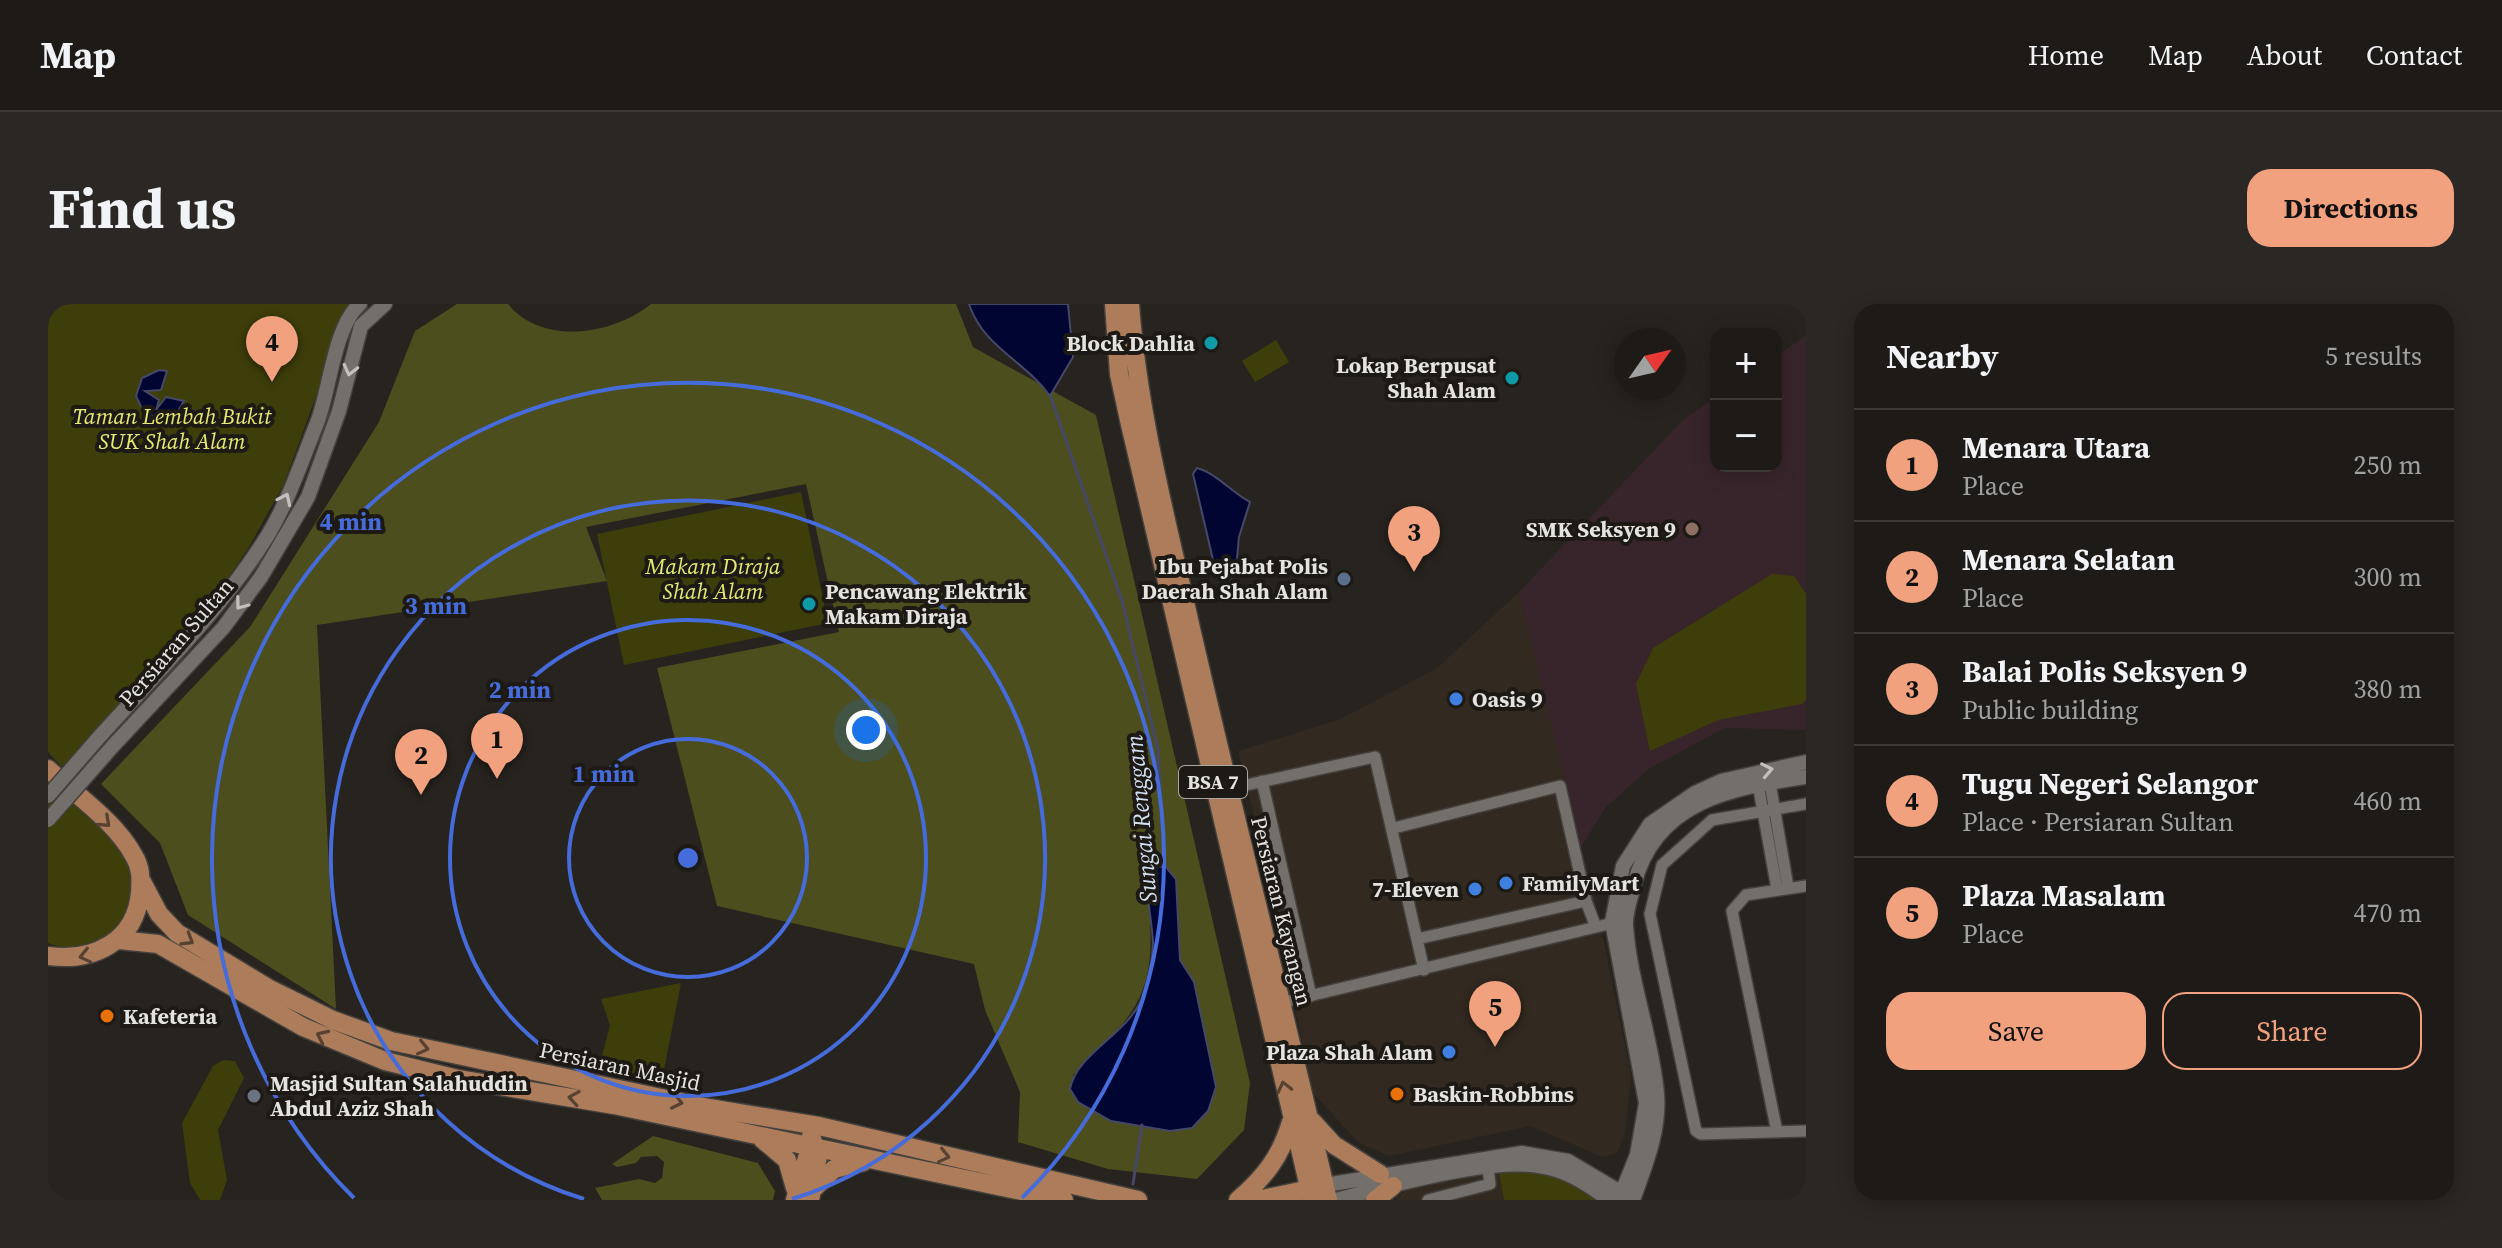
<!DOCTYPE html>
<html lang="en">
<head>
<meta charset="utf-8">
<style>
  body { margin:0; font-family:"Source Serif 4",serif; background:#2a2724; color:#f1f3f6 }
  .controls { position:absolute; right:24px; top:24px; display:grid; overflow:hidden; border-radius:16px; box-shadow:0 4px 20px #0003 }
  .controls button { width:72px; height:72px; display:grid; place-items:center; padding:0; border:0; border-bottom:2px solid #3b3836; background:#1d1a17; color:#f1f3f6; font:40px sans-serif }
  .compass { position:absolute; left:1566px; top:24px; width:72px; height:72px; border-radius:50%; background:#1d1a17; box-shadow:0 4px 20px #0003; rotate:56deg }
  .you { position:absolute; left:818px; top:426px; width:28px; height:28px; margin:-20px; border:6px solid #fff; border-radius:50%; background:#1a73e8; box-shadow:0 0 0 12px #1a73e833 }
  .badge { display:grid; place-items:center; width:52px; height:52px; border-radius:50%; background:#f1a17d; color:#111; font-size:26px; font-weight:700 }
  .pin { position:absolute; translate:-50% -66px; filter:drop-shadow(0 2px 4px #0008) }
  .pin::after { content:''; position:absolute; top:42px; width:28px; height:24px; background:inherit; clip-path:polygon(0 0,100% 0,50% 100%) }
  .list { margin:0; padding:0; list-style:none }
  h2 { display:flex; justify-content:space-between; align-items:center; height:104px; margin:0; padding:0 32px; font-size:34px }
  h2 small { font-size:26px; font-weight:400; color:#a0a1a1 }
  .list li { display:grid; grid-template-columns:52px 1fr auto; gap:24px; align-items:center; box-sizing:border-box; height:112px; padding:0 32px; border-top:2px solid #3b3836 }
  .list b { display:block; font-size:30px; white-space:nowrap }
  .list p { margin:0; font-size:26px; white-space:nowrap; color:#a0a1a1 }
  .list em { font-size:26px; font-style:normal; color:#a0a1a1 }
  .actions { display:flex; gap:16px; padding:24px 32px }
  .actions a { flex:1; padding:18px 0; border:2px solid #f1a17d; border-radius:24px; text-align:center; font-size:28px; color:#f1a17d }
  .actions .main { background:#f1a17d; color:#111 }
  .map { position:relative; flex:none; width:1758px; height:896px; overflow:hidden; border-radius:24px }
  header { display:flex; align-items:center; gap:48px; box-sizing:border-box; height:112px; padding:0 40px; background:#1d1a17; border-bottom:2px solid #3b3836 }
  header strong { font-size:38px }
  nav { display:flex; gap:44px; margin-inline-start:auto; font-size:28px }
  .intro { display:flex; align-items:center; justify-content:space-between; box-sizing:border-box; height:192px; padding:0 48px }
  h1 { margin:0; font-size:56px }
  .button { padding:20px 36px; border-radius:24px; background:#f1a17d; color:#111; font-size:28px; font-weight:700 }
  main { display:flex; gap:48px; padding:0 48px }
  aside { flex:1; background:#1d1a17; border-radius:24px; box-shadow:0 4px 20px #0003 }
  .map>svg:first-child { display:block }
  .built { fill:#322a21 }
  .education { fill:#38252b }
  .green { fill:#3e3e0a }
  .forest { fill:#4d4e1d; fill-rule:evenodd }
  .water { fill:#000531; stroke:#454866; stroke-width:2 }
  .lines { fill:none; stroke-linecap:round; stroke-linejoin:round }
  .stream { stroke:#454866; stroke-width:3 }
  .minor-casing { stroke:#43403d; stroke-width:14 }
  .tertiary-casing { stroke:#43403d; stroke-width:17 }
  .primary-casing { stroke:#43403d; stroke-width:21 }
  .minor { stroke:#736f6a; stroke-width:11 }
  .tertiary { stroke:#736f6a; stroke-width:14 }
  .primary { stroke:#ad7c5a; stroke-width:18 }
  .tertiary-bridge-casing { stroke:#43403d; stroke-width:17; stroke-linecap:butt }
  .tertiary-bridge { stroke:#736f6a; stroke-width:14 }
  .oneway { stroke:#c3c0bd }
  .oneway2 { stroke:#574131 }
  .ring { fill:none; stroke:#456cda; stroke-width:4 }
  .culture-dot { fill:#0f9aa8; stroke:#1d1a16; stroke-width:3 }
  .education-dot { fill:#8d6e63; stroke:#1d1a16; stroke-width:3 }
  .service-dot { fill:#5c6f8a; stroke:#1d1a16; stroke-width:3 }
  .shop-dot { fill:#3f7fe0; stroke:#1d1a16; stroke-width:3 }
  .food-dot { fill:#e8710a; stroke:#1d1a16; stroke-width:3 }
  .worship-dot { fill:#6b7280; stroke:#1d1a16; stroke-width:3 }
  .labels { text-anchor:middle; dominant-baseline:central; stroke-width:8; stroke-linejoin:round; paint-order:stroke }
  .shield { fill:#1d1a16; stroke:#a9a7a3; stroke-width:2 }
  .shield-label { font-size:20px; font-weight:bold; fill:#e5e3e0 }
  .poi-label { font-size:22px; font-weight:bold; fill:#e5e3e0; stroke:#1d1a16; text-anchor:end }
  .park-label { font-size:22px; font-style:italic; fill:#e6e96f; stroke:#1d1a16 }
  .street-label { font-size:22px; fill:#e5e3e0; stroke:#1d1a16 }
  .water-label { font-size:24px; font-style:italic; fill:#d2def1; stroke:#1d1a16 }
  .centre { fill:#456cda; stroke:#1d1a16; stroke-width:4 }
  .ring-label { font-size:24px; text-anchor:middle; font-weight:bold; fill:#456cda; stroke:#1d1a16; stroke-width:8; stroke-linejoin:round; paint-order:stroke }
</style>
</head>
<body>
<header>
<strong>Map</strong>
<nav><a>Home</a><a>Map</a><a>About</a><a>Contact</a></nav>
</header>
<div class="intro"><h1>Find us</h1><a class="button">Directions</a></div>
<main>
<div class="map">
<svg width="1758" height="896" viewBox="0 0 1758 896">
  <rect width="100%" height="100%" fill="#27231f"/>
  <path class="built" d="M 1471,288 L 1550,609 L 1583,772 L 1577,829 L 1569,849 L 1554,853 L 1483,822 L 1341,852 L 1311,839 L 1264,788 L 1225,591 L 1190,447 L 1290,416 L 1388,365 Z
    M 1451,868 L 1456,896 L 1347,896 L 1358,886 Z"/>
  <path class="education" d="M 1758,32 L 1758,426 L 1677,424 L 1602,464 L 1558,503 L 1533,543 L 1471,288 L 1635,116 L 1668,93 L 1668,162 L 1728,162 L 1728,52 Z"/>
  <path class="green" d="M 0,0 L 302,0 L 235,182 L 201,243 L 180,274 L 20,461 L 13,462 L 0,448 Z
    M 1228,36 L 1241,58 L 1207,78 L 1194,57 Z
    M 753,188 L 780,319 L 576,361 L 549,230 Z
    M 1724,270 L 1746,272 L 1758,290 L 1758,395 L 1754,400 L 1670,416 L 1602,447 L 1588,380 L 1605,344 Z
    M 0,469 L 74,539 L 89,586 C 70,626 51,659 0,639 Z
    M 633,679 L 614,776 L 574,769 L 552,760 L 562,721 L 553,695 Z
    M 175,756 L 187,757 L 196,774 L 170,826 L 179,876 L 172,896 L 152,896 L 142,879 L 134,819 L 165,762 Z
    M 1451,868 C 1496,867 1515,873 1554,896 L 1456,896 Z"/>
  <path class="forest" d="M 409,0 L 460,0 C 494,42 565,31 603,0 L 908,0 L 925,43 L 1048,111 L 1202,779 L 1196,826 L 1149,875 L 1060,865 L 970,838 L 972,788 L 937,706 L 926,660 L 669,602 L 609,364 L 791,328 L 758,180 L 538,223 L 559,277 L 269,321 L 288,705 L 140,611 L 112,539 L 53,480 L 202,323 L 331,118 L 367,27 ZM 1128,575 L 1132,656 L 1146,678 L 1152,714 L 1122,827 C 1085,821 1061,819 1030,798 L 1025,771 C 1102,698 1109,683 1099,576 Z
    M 605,832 L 710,859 L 727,887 L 725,896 L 554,896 L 547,884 L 591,875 L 607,879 L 614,874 L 616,858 L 609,852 L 593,853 L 588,859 L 569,863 L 564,860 Z"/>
  <path class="water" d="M 921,0 L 1020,0 L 1025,53 L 1002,92 C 976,56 935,43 921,0 Z
    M 111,66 L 119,67 L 113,86 L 97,87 L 111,96 L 108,106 L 118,93 L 136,97 L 128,110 L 114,115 L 96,109 L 88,92 L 94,74 Z
    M 1149,164 C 1168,169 1183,188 1202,198 L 1191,233 L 1188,265 L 1180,278 L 1173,279 L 1169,273 L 1145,170 Z
    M 1117,562 L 1128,575 L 1132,656 L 1146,678 L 1168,783 L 1160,807 L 1144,824 L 1122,827 L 1063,817 L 1030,798 L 1022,785 C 1029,750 1075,732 1092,699 C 1099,684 1105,654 1105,638 C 1104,613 1095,587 1105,564 Z"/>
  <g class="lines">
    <path class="stream" d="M 1002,91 L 1074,297 L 1110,445 L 1117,563
      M 1085,880 L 1094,821"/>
    <defs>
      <path id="minor" d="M 1214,477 L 1263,692
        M 1722,479 L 1740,583
        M 1710,480 L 1729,585
        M 1180,485 L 1327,453 L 1376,666
        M 1758,500 L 1664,516 L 1614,561 L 1602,610 L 1648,827 L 1653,830 L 1758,827
        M 1346,524 L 1512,482 L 1538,597 L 1547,621
        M 1369,635 L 1538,597
        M 1232,699 L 1569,618
        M 1729,828 L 1684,607 L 1698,591 L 1758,582
        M 1380,896 L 1442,880 L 1439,857"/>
      <path id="tertiary" d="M 52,432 C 110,368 174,305 220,231 C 241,196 254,156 269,119 C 282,86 286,22 312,0
        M 64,443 L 175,324 L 213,273 L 260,193 L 291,107 L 313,22 L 337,0
        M 1277,881 L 1474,849 L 1520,857 L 1579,892
        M 1287,896 C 1340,883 1450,850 1501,864 C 1523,869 1543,883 1561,896
        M 1567,896 L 1574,888 L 1589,851 L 1598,799 L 1564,618 L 1575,562 L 1602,520 L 1647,489 L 1673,477 L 1758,458
        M 1585,896 C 1597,862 1612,827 1609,790 C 1604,733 1582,679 1578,622 C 1577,609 1583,594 1586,581 C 1607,497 1683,484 1758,473"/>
      <path id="primary" d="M 1066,0 L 1071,70 L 1081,116 L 1264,896
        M 1082,0 C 1090,109 1118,214 1142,320 C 1186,513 1236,704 1280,896
        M 0,465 C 28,491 68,518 86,552 C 93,563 93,575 92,588 C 88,638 45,658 0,652
        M 93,576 L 111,610 L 129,629 L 220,684 L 285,716 L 343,737 L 661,804 L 771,822 L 1090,896
        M 71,636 L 110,640 L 255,723 L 337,757 L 410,775 L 566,801 L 1016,896
        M 1264,817 L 1286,841 L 1332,870
        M 714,835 L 739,856 L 747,884
        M 764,886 L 786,865 L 815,858
        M 747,896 L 761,847
        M 762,896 L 770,852 L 763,832
        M 1190,896 C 1217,873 1233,852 1243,818
        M 1210,896 L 1271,883
        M 1327,896 L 1345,882"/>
    </defs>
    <use href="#minor" class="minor-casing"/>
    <use href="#tertiary" class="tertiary-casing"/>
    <use href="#primary" class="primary-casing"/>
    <use href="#minor" class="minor"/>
    <use href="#tertiary" class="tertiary"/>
    <use href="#primary" class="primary"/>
    <defs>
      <path id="tertiary-bridge" d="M 0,492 L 52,432
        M 0,516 L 64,443"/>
    </defs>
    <use href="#tertiary-bridge" class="tertiary-bridge-casing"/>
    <use href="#tertiary-bridge" class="tertiary-bridge"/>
  </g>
  <defs><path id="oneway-chevron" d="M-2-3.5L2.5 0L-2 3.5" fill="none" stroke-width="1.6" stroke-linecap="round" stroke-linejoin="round" transform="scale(2)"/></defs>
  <g class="oneway">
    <use href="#oneway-chevron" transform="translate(302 66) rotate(104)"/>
    <use href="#oneway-chevron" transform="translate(237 195) rotate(-65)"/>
    <use href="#oneway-chevron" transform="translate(193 300) rotate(127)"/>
    <use href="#oneway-chevron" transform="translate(1719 466) rotate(-11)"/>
  </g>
  <g class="oneway2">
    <use href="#oneway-chevron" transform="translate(57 518) rotate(43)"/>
    <use href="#oneway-chevron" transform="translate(140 636) rotate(32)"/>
    <use href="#oneway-chevron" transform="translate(37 652) rotate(167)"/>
    <use href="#oneway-chevron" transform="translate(274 732) rotate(-155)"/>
    <use href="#oneway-chevron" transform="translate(375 744) rotate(13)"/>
    <use href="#oneway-chevron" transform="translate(1236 783) rotate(-103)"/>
    <use href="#oneway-chevron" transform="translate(526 794) rotate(-171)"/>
    <use href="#oneway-chevron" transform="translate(629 798) rotate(12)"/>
    <use href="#oneway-chevron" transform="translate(896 852) rotate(13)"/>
  </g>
  <g class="ring">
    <circle cx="640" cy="554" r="119"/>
    <circle cx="640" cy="554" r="238"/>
    <path d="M536 895A357 357 0 1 1 744 895"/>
    <path d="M306 894A476 476 0 1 1 974 894"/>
  </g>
  <g class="culture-dot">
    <circle cx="1163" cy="39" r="8"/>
    <circle cx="1464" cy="74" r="8"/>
    <circle cx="761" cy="300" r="8"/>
  </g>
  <circle class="education-dot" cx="1644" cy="225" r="8"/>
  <circle class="service-dot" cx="1296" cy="275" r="8"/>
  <g class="shop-dot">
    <circle cx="1408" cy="395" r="8"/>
    <circle cx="1458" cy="579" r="8"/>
    <circle cx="1427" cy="585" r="8"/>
    <circle cx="1401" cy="748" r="8"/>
  </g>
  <g class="food-dot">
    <circle cx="59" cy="712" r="8"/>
    <circle cx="1349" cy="790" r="8"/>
  </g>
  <circle class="worship-dot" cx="206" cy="792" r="8"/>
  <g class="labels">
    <rect class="shield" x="1131" y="462" width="68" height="32" rx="6"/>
    <g class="shield-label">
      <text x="1165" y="478">BSA 7</text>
    </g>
    <g class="poi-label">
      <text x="1147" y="39">Block Dahlia</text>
      <text x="1448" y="61">Lokap Berpusat<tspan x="1448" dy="25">Shah Alam</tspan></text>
      <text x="1628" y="225">SMK Seksyen 9</text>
      <text x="1280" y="262">Ibu Pejabat Polis<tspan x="1280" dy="25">Daerah Shah Alam</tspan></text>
      <text x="777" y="287" text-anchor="start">Pencawang Elektrik<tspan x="777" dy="25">Makam Diraja</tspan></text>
      <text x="1424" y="395" text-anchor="start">Oasis 9</text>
      <text x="1474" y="579" text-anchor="start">FamilyMart</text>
      <text x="1411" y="585">7-Eleven</text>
      <text x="75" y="712" text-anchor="start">Kafeteria</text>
      <text x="1385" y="748">Plaza Shah Alam</text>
      <text x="222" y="779" text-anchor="start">Masjid Sultan Salahuddin<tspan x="222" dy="25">Abdul Aziz Shah</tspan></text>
      <text x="1365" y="790" text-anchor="start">Baskin-Robbins</text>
    </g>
    <g class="park-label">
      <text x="124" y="112">Taman Lembah Bukit<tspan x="124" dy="25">SUK Shah Alam</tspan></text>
      <text x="665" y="262">Makam Diraja<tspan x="665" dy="25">Shah Alam</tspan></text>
    </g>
    <g class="street-label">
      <text transform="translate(128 338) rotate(-49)">Persiaran Sultan</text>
      <text transform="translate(1234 607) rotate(76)">Persiaran Kayangan</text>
      <text transform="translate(572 762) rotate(12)">Persiaran Masjid</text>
    </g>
    <g class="water-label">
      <text transform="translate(1093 515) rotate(-95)">Sungai Renggam</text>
    </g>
  </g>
  <circle cx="640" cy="554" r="12" class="centre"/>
  <g class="ring-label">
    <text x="303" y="226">4 min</text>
    <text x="388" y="310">3 min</text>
    <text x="472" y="394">2 min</text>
    <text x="556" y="478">1 min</text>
  </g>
</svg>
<div class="controls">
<button>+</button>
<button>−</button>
</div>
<svg class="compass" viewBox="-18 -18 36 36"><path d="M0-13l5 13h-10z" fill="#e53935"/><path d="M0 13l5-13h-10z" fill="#a0a1a1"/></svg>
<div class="you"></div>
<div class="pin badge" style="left:449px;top:475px">1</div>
<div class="pin badge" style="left:373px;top:491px">2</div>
<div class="pin badge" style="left:1366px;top:268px">3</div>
<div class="pin badge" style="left:224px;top:78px">4</div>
<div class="pin badge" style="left:1447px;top:743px">5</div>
</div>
<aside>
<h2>Nearby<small>5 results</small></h2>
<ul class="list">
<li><span class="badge">1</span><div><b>Menara Utara</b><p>Place</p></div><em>250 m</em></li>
<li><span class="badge">2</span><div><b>Menara Selatan</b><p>Place</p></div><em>300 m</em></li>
<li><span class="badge">3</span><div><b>Balai Polis Seksyen 9</b><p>Public building</p></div><em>380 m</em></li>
<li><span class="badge">4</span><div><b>Tugu Negeri Selangor</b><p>Place · Persiaran Sultan</p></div><em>460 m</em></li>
<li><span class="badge">5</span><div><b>Plaza Masalam</b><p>Place</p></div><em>470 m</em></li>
</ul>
<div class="actions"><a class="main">Save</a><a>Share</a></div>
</aside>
</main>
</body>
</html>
